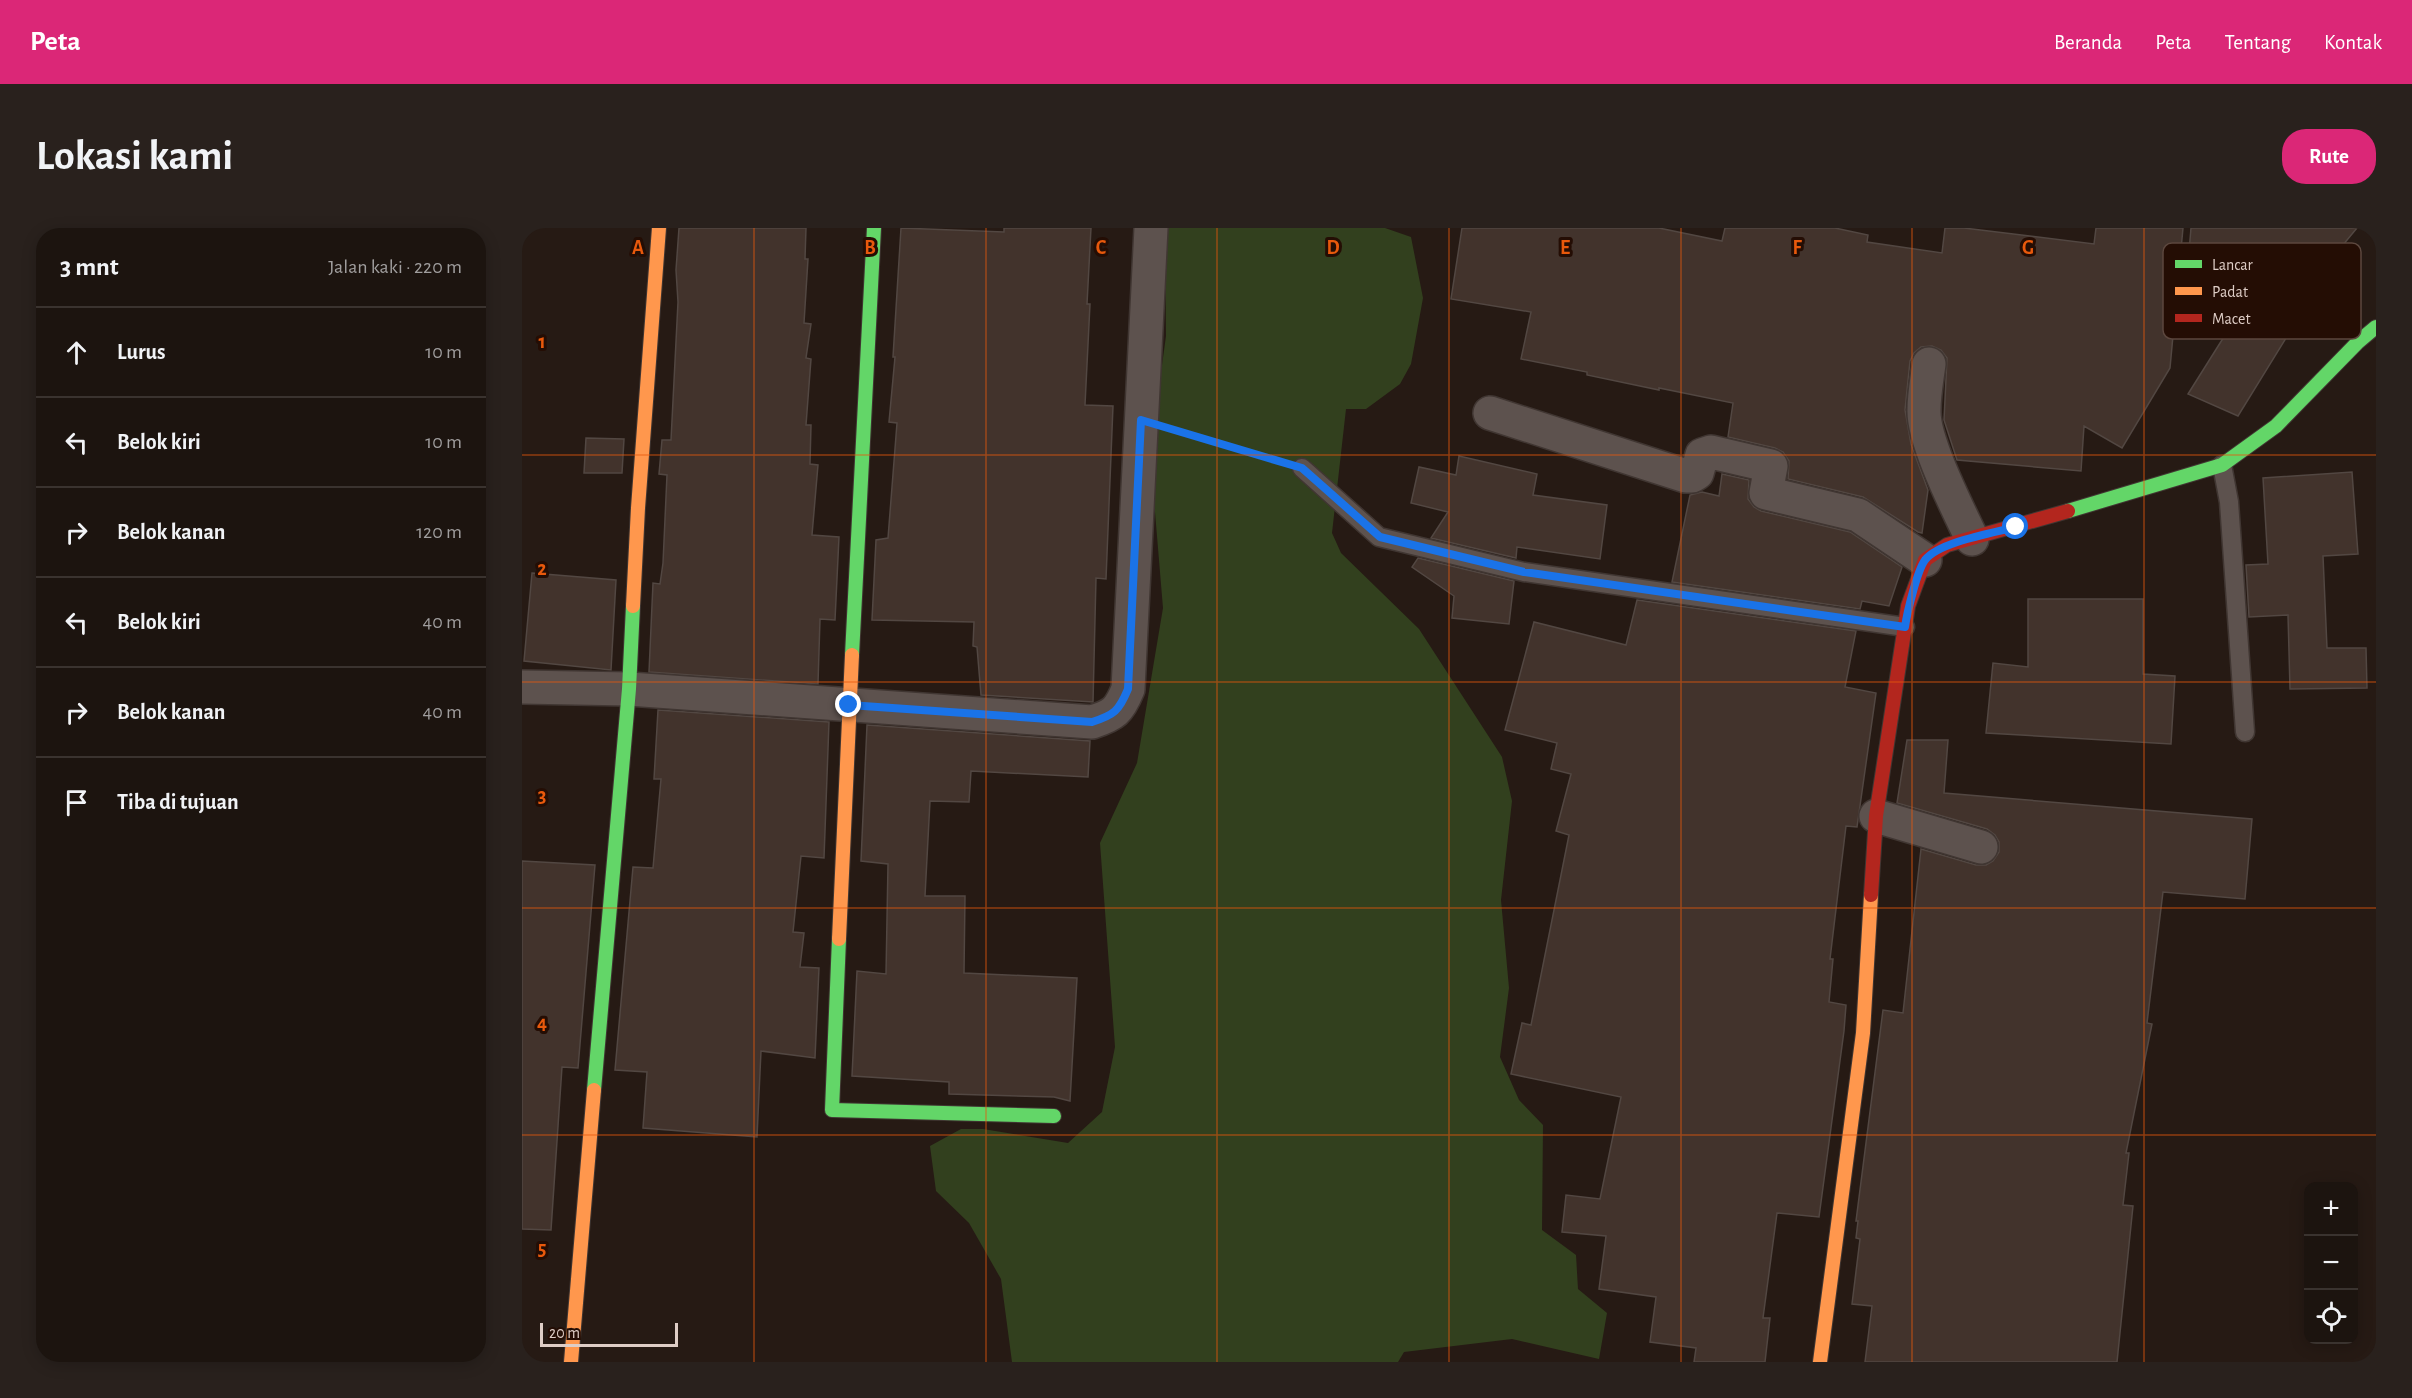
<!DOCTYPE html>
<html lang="id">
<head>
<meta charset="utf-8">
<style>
  body { margin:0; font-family:"Alegreya Sans",sans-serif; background:#29211d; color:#f1f3f6 }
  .controls { position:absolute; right:18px; bottom:18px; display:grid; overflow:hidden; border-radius:12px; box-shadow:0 3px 15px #0003 }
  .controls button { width:54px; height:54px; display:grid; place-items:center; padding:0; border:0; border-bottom:2px solid #3a332f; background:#1c140f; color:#f1f3f6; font:30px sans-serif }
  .scale { position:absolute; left:18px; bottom:15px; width:138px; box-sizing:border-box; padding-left:6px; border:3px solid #decdc6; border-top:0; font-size:16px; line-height:21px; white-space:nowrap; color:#decdc6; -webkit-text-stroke:4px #240d04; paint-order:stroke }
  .stop { position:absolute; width:18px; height:18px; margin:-14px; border:4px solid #1a73e8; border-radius:50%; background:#fff }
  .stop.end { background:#1a73e8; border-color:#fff; box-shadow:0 2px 6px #0008 }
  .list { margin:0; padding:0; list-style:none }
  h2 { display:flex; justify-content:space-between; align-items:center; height:78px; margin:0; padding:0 24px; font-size:26px }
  h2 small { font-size:20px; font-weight:400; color:#a09e9e }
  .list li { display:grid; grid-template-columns:39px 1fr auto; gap:18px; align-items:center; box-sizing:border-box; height:90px; padding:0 24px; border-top:2px solid #3a332f }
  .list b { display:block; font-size:22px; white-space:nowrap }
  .list em { font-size:20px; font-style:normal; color:#a09e9e }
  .icon { flex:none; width:33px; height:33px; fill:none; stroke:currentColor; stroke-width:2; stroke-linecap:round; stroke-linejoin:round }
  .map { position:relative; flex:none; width:1854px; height:1134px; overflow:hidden; border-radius:24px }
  header { display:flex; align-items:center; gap:36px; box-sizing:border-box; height:84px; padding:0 30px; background:#db2777; color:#fff }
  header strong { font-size:28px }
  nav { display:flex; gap:33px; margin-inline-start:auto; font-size:21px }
  .intro { display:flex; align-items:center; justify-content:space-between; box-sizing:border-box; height:144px; padding:0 36px }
  h1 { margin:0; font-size:42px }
  .button { padding:15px 27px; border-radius:24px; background:#db2777; color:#fff; font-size:21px; font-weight:700 }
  main { display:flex; gap:36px; padding:0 36px }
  aside { flex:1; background:#1c140f; border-radius:24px; box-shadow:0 3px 15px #0003 }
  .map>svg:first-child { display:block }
  .green { fill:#32401e }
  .building { fill:#42332c; stroke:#524742; stroke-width:1.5 }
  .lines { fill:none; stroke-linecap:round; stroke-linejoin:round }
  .lane-casing { stroke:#403632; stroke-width:21 }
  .street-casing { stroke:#403632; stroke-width:36 }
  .fast-casing { stroke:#403632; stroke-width:16 }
  .slow-casing { stroke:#403632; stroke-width:16 }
  .jam-casing { stroke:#403632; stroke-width:16 }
  .path { stroke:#615652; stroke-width:4; stroke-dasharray:6 3; stroke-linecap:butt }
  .lane { stroke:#5d524e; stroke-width:18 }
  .street { stroke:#5d524e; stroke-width:33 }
  .fast { stroke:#63d668; stroke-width:14 }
  .slow { stroke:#ff974d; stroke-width:14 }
  .jam { stroke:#b3261e; stroke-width:14 }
  .route { stroke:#1a73e8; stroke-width:8 }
  .grid { fill:none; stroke:#e8590c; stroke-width:1.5; stroke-opacity:0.55 }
  .key { fill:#240d04; stroke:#5c473e; stroke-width:1.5 }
  .key-label { font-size:16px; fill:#decdc6 }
  .grid-label { font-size:20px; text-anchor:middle; font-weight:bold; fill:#e8590c; stroke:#240d04; stroke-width:6; stroke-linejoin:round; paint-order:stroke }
</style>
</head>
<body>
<header>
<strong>Peta</strong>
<nav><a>Beranda</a><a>Peta</a><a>Tentang</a><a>Kontak</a></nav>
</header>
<div class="intro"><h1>Lokasi kami</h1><a class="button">Rute</a></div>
<main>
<aside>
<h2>3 mnt<small>Jalan kaki · 220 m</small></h2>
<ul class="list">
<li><svg class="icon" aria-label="ahead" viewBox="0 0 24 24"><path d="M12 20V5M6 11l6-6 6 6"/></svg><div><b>Lurus</b></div><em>10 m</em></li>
<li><svg class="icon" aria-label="left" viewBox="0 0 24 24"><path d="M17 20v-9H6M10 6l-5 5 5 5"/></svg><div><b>Belok kiri</b></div><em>10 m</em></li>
<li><svg class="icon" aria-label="right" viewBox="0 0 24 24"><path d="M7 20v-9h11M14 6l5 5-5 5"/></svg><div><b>Belok kanan</b></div><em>120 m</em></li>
<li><svg class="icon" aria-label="left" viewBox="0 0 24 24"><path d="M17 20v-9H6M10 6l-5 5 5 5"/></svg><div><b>Belok kiri</b></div><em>40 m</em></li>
<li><svg class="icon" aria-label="right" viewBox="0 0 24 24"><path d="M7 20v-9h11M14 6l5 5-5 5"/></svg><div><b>Belok kanan</b></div><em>40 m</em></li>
<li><svg class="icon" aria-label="arrive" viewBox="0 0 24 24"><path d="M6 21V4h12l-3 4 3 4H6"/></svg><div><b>Tiba di tujuan</b></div></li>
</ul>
</aside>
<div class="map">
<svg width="1854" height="1134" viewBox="0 0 1854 1134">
  <rect width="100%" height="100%" fill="#261a14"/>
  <path class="green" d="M 643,0 L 863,0 L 889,9 L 901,70 L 889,136 L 878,156 L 844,181 L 824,181 L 810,305 L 819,325 L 897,401 L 980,529 L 990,573 L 979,672 L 987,760 L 978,829 L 997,872 L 1021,897 L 1020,1002 L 1054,1027 L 1056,1061 L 1085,1085 L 1077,1131 L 990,1111 L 882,1124 L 876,1134 L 490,1134 L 479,1051 L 447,995 L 414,963 L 408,918 L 439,901 L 461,901 L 546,915 L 580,884 L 593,819 L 578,615 L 615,535 L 641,380 L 628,224 L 644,108 Z"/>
  <path class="building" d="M 157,0 L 284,0 L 283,31 L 286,31 L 282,95 L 289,96 L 284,130 L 289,131 L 284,197 L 289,197 L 288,236 L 296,237 L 290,307 L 317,309 L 313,392 L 298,391 L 296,456 L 127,444 L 131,355 L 138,356 L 141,335 L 145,247 L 137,246 L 140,212 L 149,212 L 156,74 L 154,42 Z
    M 379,0 L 482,4 L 482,0 L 569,0 L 565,76 L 568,76 L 563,177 L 591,178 L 584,351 L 574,350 L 571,474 L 459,467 L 455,419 L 451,418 L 452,394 L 350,392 L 354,312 L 366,310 L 375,195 L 367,194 L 373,129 L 371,129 Z
    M 940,0 L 1137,0 L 1200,13 L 1203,0 L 1313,0 L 1346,7 L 1345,14 L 1420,25 L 1423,0 L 1442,0 L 1572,16 L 1574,0 L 1661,0 L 1648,140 L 1600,220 L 1562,198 L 1559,243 L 1435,232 L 1422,192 L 1425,130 L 1419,122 L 1410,118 L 1399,119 L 1392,125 L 1388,133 L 1383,182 L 1389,216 L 1406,262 L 1400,305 L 1396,304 L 1341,269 L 1266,251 L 1267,233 L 1261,224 L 1253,220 L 1206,209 L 1211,175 L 1137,160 L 1137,162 L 1065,147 L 1065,144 L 999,131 L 1009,84 L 929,71 Z
    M 1669,0 L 1835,0 L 1767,82 L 1777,89 L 1716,188 L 1666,166 L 1749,34 L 1667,24 Z
    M 64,210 L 102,211 L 100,245 L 62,245 Z
    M 937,228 L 1015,246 L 1011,267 L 1085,277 L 1078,331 L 995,319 L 994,330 L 909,310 L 926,284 L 889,275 L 897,239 L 934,247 Z
    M 1830,244 L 1836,326 L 1801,328 L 1805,420 L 1844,420 L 1845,460 L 1768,461 L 1766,387 L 1727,389 L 1724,337 L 1746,336 L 1741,250 Z
    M 1200,246 L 1227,252 L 1226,271 L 1232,279 L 1239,283 L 1328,304 L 1380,339 L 1367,378 L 1340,373 L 1338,381 L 1150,354 L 1168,267 L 1180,264 L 1197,268 Z
    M 896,330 L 992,353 L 987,396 L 930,390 L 932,368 L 890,339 Z
    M 10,345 L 94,352 L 89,442 L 2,433 Z
    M 1506,371 L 1621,371 L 1621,446 L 1653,448 L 1649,516 L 1464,505 L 1471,435 L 1506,439 Z
    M 1115,372 L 1334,403 L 1323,459 L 1354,465 L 1335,599 L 1324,598 L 1308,731 L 1311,731 L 1307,774 L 1324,777 L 1322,803 L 1297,989 L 1255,985 L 1241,1090 L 1248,1090 L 1243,1134 L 1172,1134 L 1174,1120 L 1128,1114 L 1134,1069 L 1077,1061 L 1084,1008 L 1040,1004 L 1044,967 L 1078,971 L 1099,869 L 989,846 L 1000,795 L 1009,797 L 1047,607 L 1034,603 L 1049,546 L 1029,541 L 1035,515 L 983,502 L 1012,394 L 1104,417 Z
    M 136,482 L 307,494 L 302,630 L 279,628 L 271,704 L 282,705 L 278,739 L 297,740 L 293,830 L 239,823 L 235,909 L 121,900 L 125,844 L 93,842 L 111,639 L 131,640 L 139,551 L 132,551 Z
    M 345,497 L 568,513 L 566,549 L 449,543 L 447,574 L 408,573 L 403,668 L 443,668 L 442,745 L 555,750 L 548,873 L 532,869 L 427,866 L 427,854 L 330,848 L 335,743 L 364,746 L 366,636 L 339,633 Z
    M 1385,512 L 1426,512 L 1422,565 L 1730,591 L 1723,671 L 1641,664 L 1625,795 L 1630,796 L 1604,925 L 1607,925 L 1601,977 L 1611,978 L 1595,1134 L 1343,1134 L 1350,1078 L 1330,1076 L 1338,1011 L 1334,1010 L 1336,993 L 1334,993 L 1361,782 L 1381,785 L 1399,621 L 1454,637 L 1464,637 L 1471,633 L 1477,624 L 1477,614 L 1473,607 L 1465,601 L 1375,575 Z
    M 0,633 L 73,637 L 56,840 L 40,839 L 29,1002 L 0,1001 Z"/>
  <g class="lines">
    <defs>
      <path id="lane" d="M 1700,237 L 1707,274 L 1723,504
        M 780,240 L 857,309 L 1002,344 L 1383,399"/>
      <path id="street" d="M 1407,136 C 1405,151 1402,166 1402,182 C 1401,213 1436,281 1450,311
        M 968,185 L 1164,248 L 1170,248 L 1175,245 L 1180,227 L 1189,224 L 1249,238 L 1244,265 L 1336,287 L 1403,332
        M 0,459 L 107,461 L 570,494 C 592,487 597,483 606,461 L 629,0
        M 1354,588 L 1459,619"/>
      <path id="fast" d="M 1546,283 L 1700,237 L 1754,198 L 1836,114 L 1854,99
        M 330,427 L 352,0
        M 317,711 L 310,882 L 532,888
        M 72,862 L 107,461 L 111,378"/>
      <path id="slow" d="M 111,378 L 116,280 L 137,0
        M 317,711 L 330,427
        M 49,1134 L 72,862
        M 1298,1134 L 1341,805 L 1349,667"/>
      <path id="jam" d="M 1349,667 L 1354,588 L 1386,378 L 1403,332 L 1425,317 L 1546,283"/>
    </defs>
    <use href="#lane" class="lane-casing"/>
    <use href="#street" class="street-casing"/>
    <use href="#fast" class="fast-casing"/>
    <use href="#slow" class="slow-casing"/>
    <use href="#jam" class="jam-casing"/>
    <path class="path" d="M 660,204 L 750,231"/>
    <use href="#lane" class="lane"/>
    <use href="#street" class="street"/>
    <use href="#fast" class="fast"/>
    <use href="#slow" class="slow"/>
    <use href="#jam" class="jam"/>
  </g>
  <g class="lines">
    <path class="route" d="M 327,477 L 570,494 C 592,487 597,483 606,461 L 619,192 L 780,240 L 858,309 L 1002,344 L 1383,399 C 1385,385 1395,343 1403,332 C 1417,314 1471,305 1494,299"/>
  </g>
  <path class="grid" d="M 232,0 L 232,1134M 464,0 L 464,1134M 695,0 L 695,1134M 927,0 L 927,1134M 1159,0 L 1159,1134M 1390,0 L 1390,1134M 1622,0 L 1622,1134M 0,227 L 1854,227M 0,454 L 1854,454M 0,680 L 1854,680M 0,907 L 1854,907"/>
  <rect x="1641" y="15" width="198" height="96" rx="9" class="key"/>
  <rect x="1653" y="32" width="27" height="8" fill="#63d668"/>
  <rect x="1653" y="59" width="27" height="8" fill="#ff974d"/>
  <rect x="1653" y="86" width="27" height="8" fill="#b3261e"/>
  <g class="key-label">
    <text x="1690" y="42">Lancar</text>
    <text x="1690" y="69">Padat</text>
    <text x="1690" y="96">Macet</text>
  </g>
  <g class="grid-label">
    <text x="116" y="26">A</text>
    <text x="348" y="26">B</text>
    <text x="579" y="26">C</text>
    <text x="811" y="26">D</text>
    <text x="1043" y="26">E</text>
    <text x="1275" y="26">F</text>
    <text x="1506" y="26">G</text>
    <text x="20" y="120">1</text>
    <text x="20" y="347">2</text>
    <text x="20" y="574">3</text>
    <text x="20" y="801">4</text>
    <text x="20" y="1027">5</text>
  </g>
</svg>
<div class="controls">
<button>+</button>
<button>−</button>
<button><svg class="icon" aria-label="locate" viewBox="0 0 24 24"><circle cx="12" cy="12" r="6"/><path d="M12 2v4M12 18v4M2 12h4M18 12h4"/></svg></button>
</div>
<div class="scale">20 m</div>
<div class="stop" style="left:1494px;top:299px"></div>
<div class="stop end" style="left:327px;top:477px"></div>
</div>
</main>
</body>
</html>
